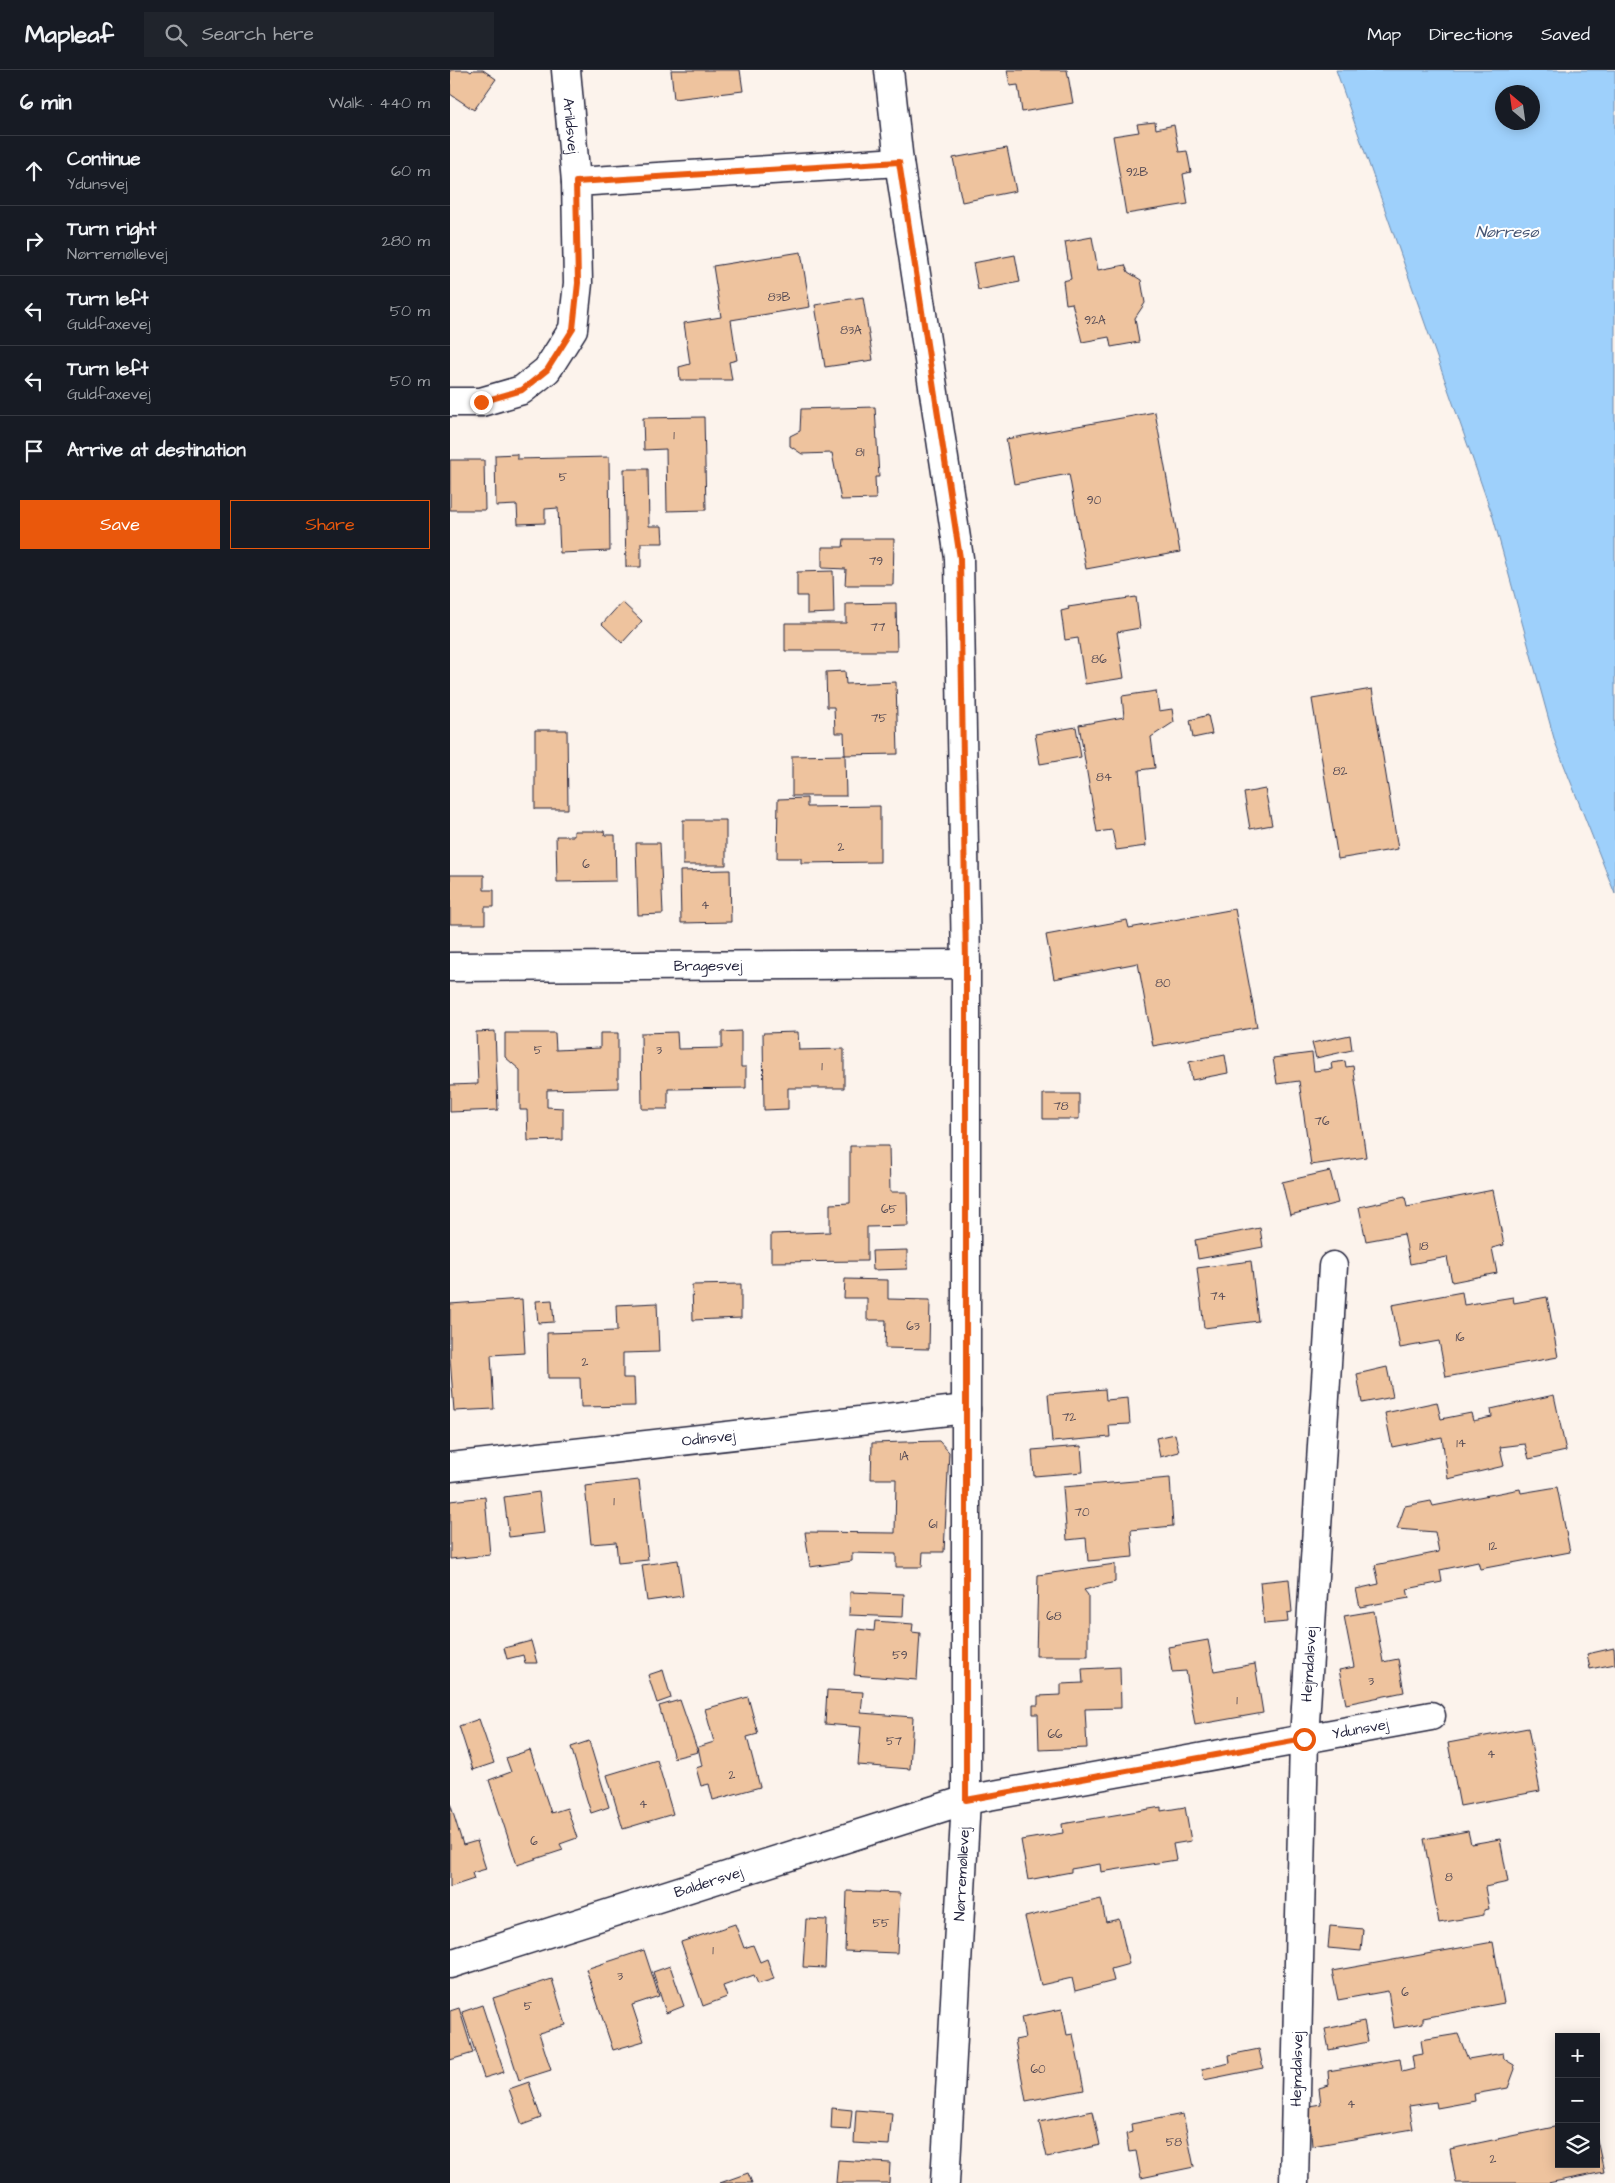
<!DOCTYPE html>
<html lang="en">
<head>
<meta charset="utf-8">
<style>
  body { margin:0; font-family:"Architects Daughter",sans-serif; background:#20242c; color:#f1f3f6 }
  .controls { position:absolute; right:15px; bottom:15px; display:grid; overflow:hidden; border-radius:0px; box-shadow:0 2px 12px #0003 }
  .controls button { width:45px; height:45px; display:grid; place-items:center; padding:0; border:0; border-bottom:1px solid #363941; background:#171b24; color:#f1f3f6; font:25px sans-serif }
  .compass { position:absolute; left:1045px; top:15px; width:45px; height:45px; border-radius:50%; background:#171b24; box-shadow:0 2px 12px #0003; rotate:331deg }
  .stop { position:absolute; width:15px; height:15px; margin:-11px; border:4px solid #ea580c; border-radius:50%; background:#fff }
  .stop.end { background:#ea580c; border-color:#fff; box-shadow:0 1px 5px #0008 }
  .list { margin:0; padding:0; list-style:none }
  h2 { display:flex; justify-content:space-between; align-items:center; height:65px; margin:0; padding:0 20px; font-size:21px }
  h2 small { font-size:16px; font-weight:400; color:#9ea1a6 }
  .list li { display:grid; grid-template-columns:32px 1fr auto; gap:15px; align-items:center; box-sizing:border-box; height:70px; padding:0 20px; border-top:1px solid #363941 }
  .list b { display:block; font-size:19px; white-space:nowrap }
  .list p { margin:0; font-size:16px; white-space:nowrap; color:#9ea1a6 }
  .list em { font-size:16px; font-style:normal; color:#9ea1a6 }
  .actions { display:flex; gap:10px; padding:15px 20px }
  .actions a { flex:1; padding:11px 0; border:1px solid #ea580c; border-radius:0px; text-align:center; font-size:18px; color:#ea580c }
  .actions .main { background:#ea580c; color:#fff }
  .icon { flex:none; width:28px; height:28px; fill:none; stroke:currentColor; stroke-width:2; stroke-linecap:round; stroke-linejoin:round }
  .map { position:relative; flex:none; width:1165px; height:2113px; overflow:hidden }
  header { display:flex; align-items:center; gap:30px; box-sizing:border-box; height:70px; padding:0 25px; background:#171b24; border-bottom:1px solid #363941 }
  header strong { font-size:24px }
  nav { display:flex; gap:28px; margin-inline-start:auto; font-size:18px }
  .search { width:350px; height:45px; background:#20242c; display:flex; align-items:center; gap:12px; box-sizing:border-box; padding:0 18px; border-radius:0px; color:#9ea1a6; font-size:19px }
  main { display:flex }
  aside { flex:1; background:#171b24 }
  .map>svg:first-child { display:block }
  .water { fill:#9ed0fb; stroke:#6c8aae; fill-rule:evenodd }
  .building { fill:#eec39e; stroke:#22223b }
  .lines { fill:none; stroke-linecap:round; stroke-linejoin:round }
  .street-casing { stroke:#22223b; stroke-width:31 }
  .secondary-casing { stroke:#22223b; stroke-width:31 }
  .street { stroke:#fff; stroke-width:28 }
  .secondary { stroke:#fff; stroke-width:28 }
  .route { stroke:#ea580c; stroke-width:6 }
  .labels { text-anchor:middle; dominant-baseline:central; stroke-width:4; stroke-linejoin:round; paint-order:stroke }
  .number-label { font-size:12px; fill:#554a54 }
  .street-label { font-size:15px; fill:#22223b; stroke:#fff }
  .water-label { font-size:16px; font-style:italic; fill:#475675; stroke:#fff }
</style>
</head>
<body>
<header>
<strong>Mapleaf</strong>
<div class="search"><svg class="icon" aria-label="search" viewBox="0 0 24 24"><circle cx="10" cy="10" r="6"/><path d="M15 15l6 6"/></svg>Search here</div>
<nav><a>Map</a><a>Directions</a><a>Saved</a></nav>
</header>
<main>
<aside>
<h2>6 min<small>Walk · 440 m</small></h2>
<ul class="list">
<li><svg class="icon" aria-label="ahead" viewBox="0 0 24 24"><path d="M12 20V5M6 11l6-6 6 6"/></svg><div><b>Continue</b><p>Ydunsvej</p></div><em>60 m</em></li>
<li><svg class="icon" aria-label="right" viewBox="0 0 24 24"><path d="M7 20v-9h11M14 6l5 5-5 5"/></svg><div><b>Turn right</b><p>Nørremøllevej</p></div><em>280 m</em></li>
<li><svg class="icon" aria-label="left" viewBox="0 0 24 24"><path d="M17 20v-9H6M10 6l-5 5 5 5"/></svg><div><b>Turn left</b><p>Guldfaxevej</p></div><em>50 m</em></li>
<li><svg class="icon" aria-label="left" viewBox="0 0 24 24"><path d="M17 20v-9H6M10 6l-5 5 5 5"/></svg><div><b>Turn left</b><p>Guldfaxevej</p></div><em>50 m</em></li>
<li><svg class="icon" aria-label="arrive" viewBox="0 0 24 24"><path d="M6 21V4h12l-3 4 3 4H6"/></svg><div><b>Arrive at destination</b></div></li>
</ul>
<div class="actions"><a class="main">Save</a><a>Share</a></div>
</aside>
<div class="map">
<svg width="1165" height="2113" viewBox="0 0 1165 2113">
  <rect width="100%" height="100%" fill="#fcf3ec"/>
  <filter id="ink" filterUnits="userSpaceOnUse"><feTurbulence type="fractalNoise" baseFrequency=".02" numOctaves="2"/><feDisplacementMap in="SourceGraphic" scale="10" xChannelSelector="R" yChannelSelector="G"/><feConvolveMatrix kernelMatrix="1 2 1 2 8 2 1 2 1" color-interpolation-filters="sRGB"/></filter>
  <g filter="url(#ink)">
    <path class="water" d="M 886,0 L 1165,0 L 1165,824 L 1105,672 L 1043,447 ZM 1052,22 L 1082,22 L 1082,52 L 1052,52 Z"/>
    <path class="building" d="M 0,0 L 18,0 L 21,2 L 23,0 L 33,0 L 46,9 L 24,40 L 0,24 Z
      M 221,0 L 290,0 L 293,21 L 224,29 Z
      M 557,0 L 617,0 L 623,33 L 572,42 L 568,15 L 560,16 Z
      M 705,52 L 706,59 L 724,55 L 729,82 L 737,81 L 741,102 L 733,104 L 738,134 L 676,144 L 663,66 L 689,62 L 687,54 Z
      M 557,78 L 566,121 L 512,132 L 503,88 Z
      M 642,167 L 648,200 L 675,195 L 678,202 L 691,210 L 695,233 L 685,248 L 689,272 L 661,277 L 659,267 L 632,272 L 622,233 L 616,234 L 613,211 L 621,209 L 615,172 Z
      M 351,182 L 360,237 L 281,250 L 287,290 L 279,292 L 282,310 L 230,310 L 229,297 L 240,294 L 234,253 L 271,247 L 263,196 Z
      M 565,185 L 570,212 L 528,220 L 523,193 Z
      M 413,227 L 423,290 L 375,297 L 365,235 Z
      M 425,337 L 429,407 L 425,407 L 426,429 L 391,430 L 382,383 L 352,384 L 340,376 L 340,366 L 350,361 L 351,339 Z
      M 705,342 L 730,482 L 636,499 L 619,404 L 564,414 L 556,369 Z
      M 254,347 L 256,440 L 217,441 L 216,379 L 194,380 L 193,348 Z
      M 67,384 L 67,389 L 159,387 L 160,481 L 110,483 L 108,438 L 95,439 L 95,453 L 68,454 L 67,435 L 46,436 L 45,385 Z
      M 0,390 L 34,390 L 35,440 L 0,440 Z
      M 174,399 L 198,399 L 199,456 L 212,456 L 213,473 L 191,473 L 191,497 L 176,497 Z
      M 394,469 L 444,469 L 443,515 L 395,515 L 396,499 L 372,498 L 372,477 L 393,477 Z
      M 383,501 L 384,543 L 357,544 L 357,526 L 347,526 L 347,502 Z
      M 686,527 L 690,558 L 667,562 L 674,608 L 635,614 L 628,568 L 615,570 L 611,541 L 619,539 L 618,537 Z
      M 172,532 L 192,551 L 172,573 L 152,554 Z
      M 446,533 L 447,581 L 335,581 L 335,553 L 396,553 L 396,534 Z
      M 395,601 L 396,614 L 446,612 L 448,684 L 395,685 L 394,663 L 385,663 L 384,637 L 377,637 L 376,602 Z
      M 922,619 L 948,779 L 888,789 L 862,629 Z
      M 706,621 L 709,641 L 722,639 L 724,652 L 701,667 L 705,698 L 689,700 L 696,776 L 666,780 L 662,760 L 647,762 L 629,655 L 674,647 L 672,626 Z
      M 758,645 L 762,664 L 743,668 L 740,650 Z
      M 626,657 L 631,687 L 590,694 L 585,664 Z
      M 85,660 L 117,660 L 118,739 L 85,739 Z
      M 395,685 L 396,726 L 342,726 L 342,686 Z
      M 815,719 L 822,755 L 800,759 L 794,723 Z
      M 357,728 L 357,737 L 430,736 L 430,792 L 351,793 L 351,788 L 327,788 L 328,729 Z
      M 233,750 L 276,750 L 276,795 L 233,795 Z
      M 124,761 L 154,761 L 155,765 L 165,765 L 166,811 L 107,812 L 106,766 L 124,766 Z
      M 186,773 L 210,773 L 213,844 L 188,845 Z
      M 280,800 L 281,852 L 231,853 L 230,801 Z
      M 0,805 L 34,805 L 34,820 L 44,820 L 44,837 L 35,837 L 35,854 L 0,854 Z
      M 785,839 L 807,957 L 703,976 L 688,893 L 604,909 L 596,865 L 677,850 L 679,858 Z
      M 45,961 L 48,1040 L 0,1042 L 0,1015 L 28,1014 L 26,962 Z
      M 291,961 L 291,997 L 296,997 L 296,1018 L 218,1019 L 218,1039 L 192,1039 L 191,963 L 227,962 L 228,979 L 272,978 L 272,962 Z
      M 348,962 L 349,980 L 394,979 L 394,1018 L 338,1018 L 338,1039 L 314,1040 L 313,963 Z
      M 55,963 L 105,963 L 106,980 L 150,978 L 150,963 L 168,963 L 168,1018 L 97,1020 L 97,1037 L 113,1038 L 113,1070 L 78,1071 L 77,1040 L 70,1040 L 70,1000 L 55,987 Z
      M 900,965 L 902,980 L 866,988 L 862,973 Z
      M 862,983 L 864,1001 L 882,999 L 881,993 L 895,991 L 896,997 L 903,996 L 916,1087 L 861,1095 L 849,1011 L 827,1014 L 823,988 Z
      M 775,985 L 778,1003 L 742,1010 L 739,992 Z
      M 593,1024 L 629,1024 L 629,1049 L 593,1049 Z
      M 400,1076 L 439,1076 L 440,1122 L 457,1122 L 458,1156 L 417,1157 L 417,1191 L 321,1192 L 321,1164 L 380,1162 L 380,1134 L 400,1133 Z
      M 880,1101 L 888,1133 L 840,1145 L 832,1112 Z
      M 1043,1120 L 1054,1175 L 1042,1178 L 1047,1203 L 1002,1212 L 997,1187 L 960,1194 L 954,1164 L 916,1171 L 909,1137 L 955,1127 L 957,1137 Z
      M 810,1158 L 813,1177 L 748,1189 L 745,1170 Z
      M 457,1180 L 457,1199 L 423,1200 L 422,1181 Z
      M 801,1191 L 808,1251 L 754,1258 L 747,1198 Z
      M 395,1209 L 438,1210 L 438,1229 L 480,1230 L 479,1279 L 435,1278 L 436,1250 L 417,1250 L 417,1228 L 394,1228 Z
      M 291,1214 L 291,1248 L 243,1250 L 242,1215 Z
      M 1012,1222 L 1014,1235 L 1063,1227 L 1064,1233 L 1097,1227 L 1108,1287 L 996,1307 L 989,1271 L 950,1278 L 942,1235 Z
      M 72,1229 L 75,1283 L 41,1285 L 44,1339 L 4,1341 L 0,1288 L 0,1234 Z
      M 102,1230 L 104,1252 L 88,1253 L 86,1231 Z
      M 207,1233 L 209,1282 L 173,1283 L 173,1308 L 184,1308 L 185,1336 L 131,1337 L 130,1308 L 98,1308 L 97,1263 L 167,1261 L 166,1235 Z
      M 937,1297 L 943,1327 L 912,1333 L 907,1304 Z
      M 655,1319 L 656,1330 L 678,1328 L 680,1354 L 659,1355 L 660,1367 L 602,1372 L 598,1324 Z
      M 1104,1325 L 1116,1381 L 1079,1389 L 1075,1374 L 1050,1377 L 1054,1396 L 998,1409 L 992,1367 L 942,1377 L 935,1343 L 987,1332 L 991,1349 L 1021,1343 L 1023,1351 L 1042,1347 L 1041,1339 Z
      M 725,1364 L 729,1382 L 710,1387 L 706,1368 Z
      M 489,1371 L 499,1382 L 494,1482 L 473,1482 L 472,1497 L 446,1497 L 446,1484 L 402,1483 L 402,1491 L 360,1497 L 355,1462 L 445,1463 L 446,1409 L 421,1409 L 422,1373 Z
      M 631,1376 L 633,1402 L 584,1406 L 582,1380 Z
      M 720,1408 L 723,1456 L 681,1460 L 683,1487 L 638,1491 L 636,1468 L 617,1470 L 613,1417 Z
      M 189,1410 L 198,1490 L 168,1493 L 166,1472 L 141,1474 L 135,1416 Z
      M 1107,1417 L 1120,1482 L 1030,1499 L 1028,1492 L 990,1500 L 992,1512 L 957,1519 L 959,1528 L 910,1537 L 906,1519 L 929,1514 L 925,1495 L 989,1482 L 985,1462 L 947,1459 L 955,1436 L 981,1431 L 983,1436 L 1070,1419 L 1071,1423 Z
      M 89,1422 L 94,1463 L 59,1467 L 54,1427 Z
      M 35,1427 L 40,1485 L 0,1489 L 0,1431 Z
      M 228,1490 L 233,1526 L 197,1531 L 192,1495 Z
      M 665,1494 L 665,1512 L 634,1520 L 638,1525 L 638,1586 L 586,1586 L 588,1505 Z
      M 839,1509 L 842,1542 L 837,1543 L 838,1552 L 814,1554 L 810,1512 Z
      M 400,1522 L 454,1524 L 453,1547 L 399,1545 Z
      M 924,1541 L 933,1592 L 948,1589 L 954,1622 L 896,1634 L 889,1600 L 904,1597 L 894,1546 Z
      M 425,1551 L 463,1554 L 462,1562 L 470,1563 L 467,1610 L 404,1605 L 408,1559 L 424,1561 Z
      M 758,1570 L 764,1601 L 805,1594 L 813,1643 L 745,1655 L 736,1601 L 722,1602 L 718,1577 Z
      M 81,1571 L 87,1593 L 75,1593 L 73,1585 L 57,1589 L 54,1578 Z
      M 1164,1578 L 1165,1594 L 1140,1599 L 1137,1584 Z
      M 670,1597 L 671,1638 L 635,1639 L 637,1678 L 589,1680 L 588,1644 L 583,1644 L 583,1635 L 588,1635 L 588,1626 L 611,1625 L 611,1614 L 633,1613 L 632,1599 Z
      M 213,1600 L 221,1628 L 207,1633 L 198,1605 Z
      M 377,1620 L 413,1622 L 411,1643 L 463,1647 L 460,1699 L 408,1695 L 411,1657 L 375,1654 Z
      M 298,1627 L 308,1664 L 297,1667 L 310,1717 L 263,1730 L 259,1714 L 251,1716 L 246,1698 L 252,1696 L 248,1677 L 264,1672 L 255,1639 Z
      M 230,1630 L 248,1682 L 224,1688 L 209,1636 Z
      M 29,1649 L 44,1693 L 23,1700 L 9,1656 Z
      M 1078,1658 L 1090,1721 L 1010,1736 L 998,1673 Z
      M 139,1671 L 159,1737 L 141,1743 L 121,1677 Z
      M 80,1680 L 101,1743 L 117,1738 L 127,1768 L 110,1774 L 113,1780 L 67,1795 L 39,1710 L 61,1702 L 56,1688 Z
      M 207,1690 L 223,1744 L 173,1759 L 157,1705 Z
      M 0,1733 L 13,1775 L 27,1771 L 36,1799 L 22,1803 L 24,1809 L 0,1817 Z
      M 711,1737 L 711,1741 L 735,1737 L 741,1771 L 723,1774 L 726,1790 L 651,1802 L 650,1794 L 621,1799 L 621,1802 L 578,1810 L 571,1770 L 613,1763 L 612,1754 Z
      M 1018,1761 L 1021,1774 L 1050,1769 L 1058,1812 L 1035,1817 L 1039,1839 L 1034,1840 L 1034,1845 L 989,1853 L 974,1769 Z
      M 397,1821 L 450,1823 L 447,1883 L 395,1881 Z
      M 651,1829 L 656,1852 L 669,1849 L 679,1894 L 661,1899 L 664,1911 L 625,1921 L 622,1908 L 591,1915 L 575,1847 Z
      M 356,1849 L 377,1850 L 375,1898 L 353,1897 Z
      M 285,1854 L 294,1878 L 303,1875 L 310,1892 L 317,1889 L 324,1909 L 308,1914 L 304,1905 L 273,1916 L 277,1927 L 253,1936 L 231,1872 Z
      M 880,1856 L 913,1859 L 911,1881 L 878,1878 Z
      M 1043,1872 L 1054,1933 L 973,1948 L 973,1953 L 944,1958 L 938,1921 L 888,1930 L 882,1901 Z
      M 194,1880 L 209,1926 L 182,1935 L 194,1971 L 163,1980 L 136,1899 Z
      M 220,1896 L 234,1936 L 216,1943 L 203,1902 Z
      M 102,1909 L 116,1955 L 89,1963 L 101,2000 L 69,2010 L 43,1928 Z
      M 32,1935 L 54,2002 L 34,2008 L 12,1942 Z
      M 9,1938 L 23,1983 L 0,1990 L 0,1941 Z
      M 612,1939 L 617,1965 L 623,1964 L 634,2020 L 576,2031 L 565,1970 L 575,1968 L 571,1947 Z
      M 914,1951 L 918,1972 L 879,1980 L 875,1959 Z
      M 1008,1964 L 1018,1989 L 1053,1983 L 1054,1989 L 1064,1995 L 1065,1999 L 1058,2018 L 1024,2024 L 1025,2031 L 987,2038 L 986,2032 L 959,2036 L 963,2059 L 862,2076 L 859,2036 L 871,2034 L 869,2018 L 879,2015 L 878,2001 L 950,1989 L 952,2002 L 964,1999 L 962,1986 L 973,1984 L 971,1970 Z
      M 809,1979 L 813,1998 L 754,2010 L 752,1999 L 780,1993 L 779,1985 Z
      M 79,2012 L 91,2048 L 72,2055 L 59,2019 Z
      M 382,2038 L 402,2040 L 400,2060 L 381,2059 Z
      M 406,2040 L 442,2043 L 439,2075 L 404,2073 Z
      M 643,2041 L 650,2075 L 597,2087 L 589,2052 Z
      M 733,2044 L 744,2097 L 691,2108 L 686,2081 L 679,2082 L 676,2064 L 682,2062 L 681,2054 Z
      M 1109,2056 L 1109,2094 L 1146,2094 L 1146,2065 L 1154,2102 L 1098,2113 L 1006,2113 L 1000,2079 Z
      M 388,2090 L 440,2093 L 439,2113 L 386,2113 Z
      M 298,2103 L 302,2113 L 270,2113 Z"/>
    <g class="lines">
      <defs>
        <g id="street">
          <path id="s1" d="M 116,0 L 126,112"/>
          <path d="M 0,332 L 31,332 L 72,320 L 97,300 L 123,259 L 128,213 L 126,112 L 449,92"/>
          <path id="s2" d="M 0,897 L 516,894"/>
          <path id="s3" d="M 0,1397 L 516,1339"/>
          <path id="s4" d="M 0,1894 L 516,1730 L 981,1646"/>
          <path id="s5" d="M 844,2113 L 854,1669 L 883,1196"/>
        </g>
        <path id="secondary" d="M 439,0 L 449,92 L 509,488 L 516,894 L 516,1730 L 495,2113"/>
      </defs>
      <use href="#street" class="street-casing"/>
      <use href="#secondary" class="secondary-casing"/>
      <use href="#street" class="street"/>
      <use href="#secondary" class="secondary"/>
    </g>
  </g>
  <g class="lines" filter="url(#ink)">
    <path class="route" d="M 31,332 L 72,320 L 97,300 L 123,259 L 128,213 L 126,112 L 449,92 L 510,488 L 516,894 L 516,1730 L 854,1669"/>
  </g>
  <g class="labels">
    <g class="number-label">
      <text x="687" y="102">92B</text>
      <text x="329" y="227">83B</text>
      <text x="645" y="250">92A</text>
      <text x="401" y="260">83A</text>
      <text x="224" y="365">1</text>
      <text x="410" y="382">81</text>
      <text x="113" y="407">5</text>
      <text x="644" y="430">90</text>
      <text x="426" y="491">79</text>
      <text x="428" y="557">77</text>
      <text x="649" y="589">86</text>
      <text x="429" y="648">75</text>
      <text x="890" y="701">82</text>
      <text x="654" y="707">84</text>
      <text x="391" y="777">2</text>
      <text x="136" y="794">6</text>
      <text x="255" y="835">4</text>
      <text x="713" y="913">80</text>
      <text x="88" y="980">5</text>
      <text x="209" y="980">3</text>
      <text x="372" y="996">1</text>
      <text x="611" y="1036">78</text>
      <text x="872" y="1051">76</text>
      <text x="439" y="1139">65</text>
      <text x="974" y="1176">18</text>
      <text x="768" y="1226">74</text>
      <text x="463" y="1256">63</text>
      <text x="1010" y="1267">16</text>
      <text x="135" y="1292">2</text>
      <text x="619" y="1347">72</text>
      <text x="1011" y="1373">14</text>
      <text x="454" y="1386">1A</text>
      <text x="164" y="1431">1</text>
      <text x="632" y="1442">70</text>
      <text x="483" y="1454">61</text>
      <text x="1043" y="1476">12</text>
      <text x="604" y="1546">68</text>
      <text x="450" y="1585">59</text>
      <text x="921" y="1611">3</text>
      <text x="787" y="1630">1</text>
      <text x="605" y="1664">66</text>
      <text x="444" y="1671">57</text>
      <text x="1041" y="1684">4</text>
      <text x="282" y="1705">2</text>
      <text x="193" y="1734">4</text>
      <text x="84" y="1771">6</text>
      <text x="999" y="1807">8</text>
      <text x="431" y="1853">55</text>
      <text x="263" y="1880">1</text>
      <text x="170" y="1906">3</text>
      <text x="955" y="1922">6</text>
      <text x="78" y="1936">5</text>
      <text x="588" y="1999">60</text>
      <text x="901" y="2034">4</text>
      <text x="724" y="2072">58</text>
      <text x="1043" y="2089">2</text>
    </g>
    <g class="street-label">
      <text stroke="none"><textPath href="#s1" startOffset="56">Arildsvej</textPath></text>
      <text stroke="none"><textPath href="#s2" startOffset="258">Bragesvej</textPath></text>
      <text stroke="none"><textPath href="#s3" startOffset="260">Odinsvej</textPath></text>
      <text stroke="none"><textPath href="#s5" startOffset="519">Hejmdalsvej</textPath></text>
      <text stroke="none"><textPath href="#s4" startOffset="942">Ydunsvej</textPath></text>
      <text transform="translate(512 1804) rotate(-87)">Nørremøllevej</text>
      <text stroke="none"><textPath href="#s4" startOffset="271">Baldersvej</textPath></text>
      <text stroke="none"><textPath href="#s5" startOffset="114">Hejmdalsvej</textPath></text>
    </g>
    <g class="water-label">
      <text x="1057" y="162">Nørresø</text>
    </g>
  </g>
</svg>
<div class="controls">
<button>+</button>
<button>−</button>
<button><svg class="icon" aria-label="layers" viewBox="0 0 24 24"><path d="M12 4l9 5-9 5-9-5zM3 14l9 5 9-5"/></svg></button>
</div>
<svg class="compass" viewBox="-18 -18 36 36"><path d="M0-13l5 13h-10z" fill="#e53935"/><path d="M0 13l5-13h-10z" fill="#9ea1a6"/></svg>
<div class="stop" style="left:854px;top:1669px"></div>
<div class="stop end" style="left:31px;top:332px"></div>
</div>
</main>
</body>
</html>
